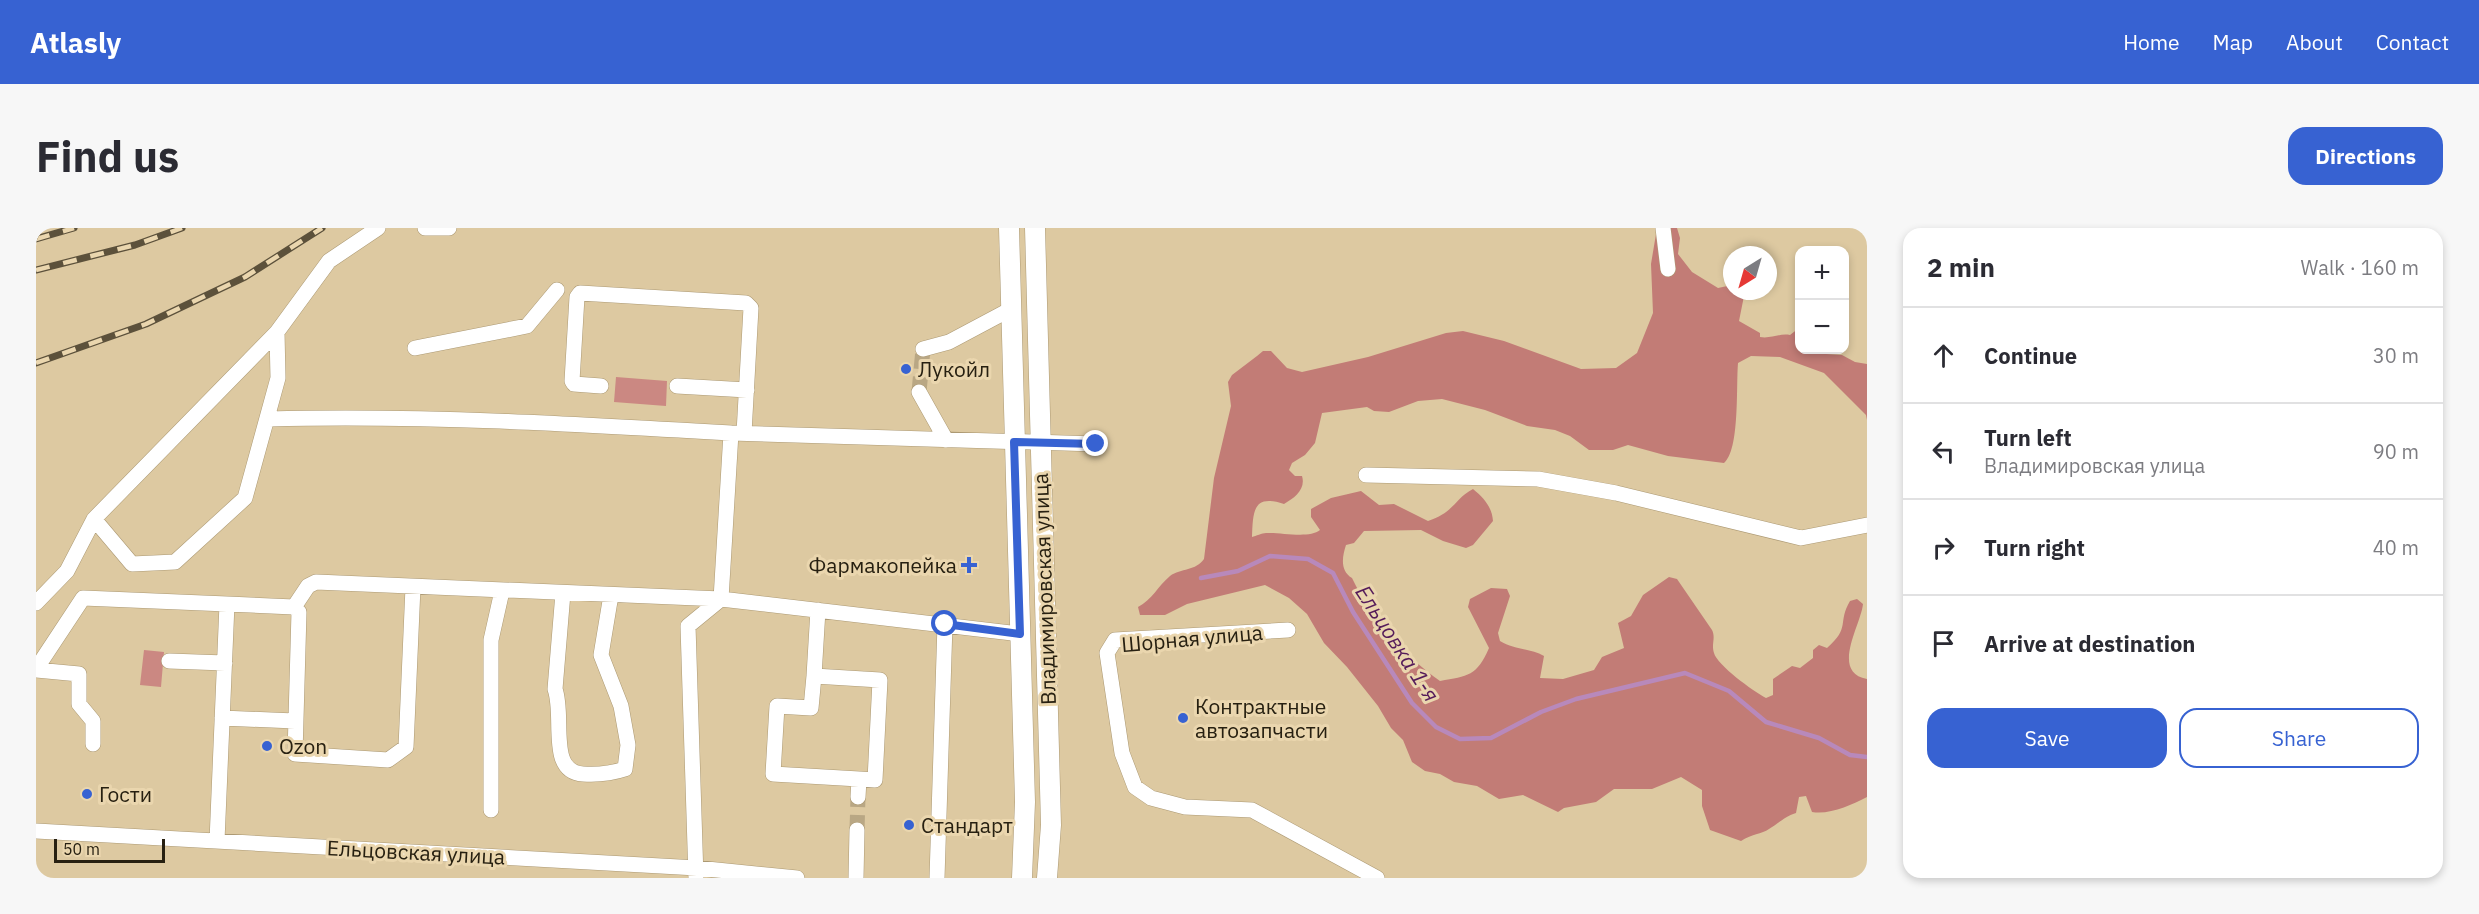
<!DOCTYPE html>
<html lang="en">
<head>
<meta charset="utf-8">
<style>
  body { margin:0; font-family:"IBM Plex Sans",sans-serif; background:#f7f7f7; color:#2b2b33 }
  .controls { position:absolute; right:18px; top:18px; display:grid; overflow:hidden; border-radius:12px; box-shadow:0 3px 9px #0003 }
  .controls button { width:54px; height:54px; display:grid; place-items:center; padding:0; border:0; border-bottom:2px solid #e1e1e2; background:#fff; color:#2b2b33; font:30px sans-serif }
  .compass { position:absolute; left:1687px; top:18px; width:54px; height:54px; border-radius:50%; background:#fff; box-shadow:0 3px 9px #0003; rotate:217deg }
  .scale { position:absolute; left:18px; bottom:15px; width:111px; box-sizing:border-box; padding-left:6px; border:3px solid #272011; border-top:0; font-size:16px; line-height:21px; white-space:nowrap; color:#272011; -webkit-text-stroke:4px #ead6ae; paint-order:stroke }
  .stop { position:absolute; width:18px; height:18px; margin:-14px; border:4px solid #3762d2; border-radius:50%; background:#fff }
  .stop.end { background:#3762d2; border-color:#fff; box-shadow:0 2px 6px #0008 }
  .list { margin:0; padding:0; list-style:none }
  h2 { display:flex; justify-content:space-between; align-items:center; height:78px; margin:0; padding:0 24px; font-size:26px }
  h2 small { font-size:20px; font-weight:400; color:#7c7c81 }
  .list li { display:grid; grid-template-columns:39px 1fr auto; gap:18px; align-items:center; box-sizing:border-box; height:96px; padding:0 24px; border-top:2px solid #e1e1e2 }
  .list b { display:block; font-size:22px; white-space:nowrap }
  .list p { margin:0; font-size:20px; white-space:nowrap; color:#7c7c81 }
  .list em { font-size:20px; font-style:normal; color:#7c7c81 }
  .actions { display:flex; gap:12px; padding:18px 24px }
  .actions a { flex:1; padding:14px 0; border:2px solid #3762d2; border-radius:18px; text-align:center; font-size:21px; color:#3762d2 }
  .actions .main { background:#3762d2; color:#fff }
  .icon { flex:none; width:33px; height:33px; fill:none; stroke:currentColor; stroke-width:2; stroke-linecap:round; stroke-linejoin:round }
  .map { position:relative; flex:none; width:1831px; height:650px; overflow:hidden; border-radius:18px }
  header { display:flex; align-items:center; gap:36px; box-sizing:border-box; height:84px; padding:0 30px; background:#3762d2; color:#fff }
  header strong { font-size:28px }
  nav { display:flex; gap:33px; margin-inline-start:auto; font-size:21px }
  .intro { display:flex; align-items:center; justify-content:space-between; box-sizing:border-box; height:144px; padding:0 36px }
  h1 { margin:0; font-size:42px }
  .button { padding:15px 27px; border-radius:18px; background:#3762d2; color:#fff; font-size:21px; font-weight:700 }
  main { display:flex; gap:36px; padding:0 36px }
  aside { flex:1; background:#fff; border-radius:18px; box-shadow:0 3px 9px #0003 }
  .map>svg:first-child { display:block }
  .green { fill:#cb8882 }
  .forest { fill:#c27c76 }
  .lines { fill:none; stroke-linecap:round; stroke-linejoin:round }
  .stream { stroke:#b889bb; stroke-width:4.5 }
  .minor-tunnel { stroke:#b9a784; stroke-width:15; stroke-dasharray:15 8; stroke-linecap:butt }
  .minor-casing { stroke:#ac9973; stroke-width:16 }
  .major-casing { stroke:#ac9973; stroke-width:21 }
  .minor { stroke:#fff; stroke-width:15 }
  .major { stroke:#fff; stroke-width:20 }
  .rail-casing { stroke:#5c513b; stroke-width:7 }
  .rail { stroke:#ead6ae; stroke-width:4.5; stroke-dasharray:14; stroke-linecap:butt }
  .route { stroke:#3762d2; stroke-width:8 }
  .poi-dot { fill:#3762d2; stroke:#ead6ae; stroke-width:2 }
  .labels { text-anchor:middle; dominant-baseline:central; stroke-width:6; stroke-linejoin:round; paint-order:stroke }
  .poi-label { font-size:21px; fill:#272011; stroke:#ead6ae; text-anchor:start }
  .street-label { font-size:21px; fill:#272011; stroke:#ead6ae }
  .water-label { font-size:22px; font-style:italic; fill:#551c5a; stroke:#ead6ae }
</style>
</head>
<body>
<header>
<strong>Atlasly</strong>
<nav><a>Home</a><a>Map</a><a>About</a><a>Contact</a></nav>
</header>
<div class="intro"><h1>Find us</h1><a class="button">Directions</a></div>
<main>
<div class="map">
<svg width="1831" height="650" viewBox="0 0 1831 650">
  <rect width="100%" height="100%" fill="#ddc9a1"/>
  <path class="green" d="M 580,149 L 631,153 L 630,178 L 578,174 Z
    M 108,422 L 128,424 L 125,459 L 104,457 Z"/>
  <path class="forest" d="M 1621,0 L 1641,0 L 1644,10 L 1642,26 L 1656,44 L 1682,60 L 1696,57 L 1696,63 L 1709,63 L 1703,93 L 1724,105 L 1724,109 C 1735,111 1743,105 1754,107 L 1763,100 L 1764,122 L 1783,122 L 1790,126 L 1806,127 L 1819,134 L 1831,136 L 1831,192 L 1830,187 L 1788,145 L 1744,129 L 1715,128 L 1702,135 C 1700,158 1704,222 1688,235 L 1632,228 L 1592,217 L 1577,222 L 1553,222 L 1534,208 L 1519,202 L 1491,198 L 1449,182 L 1406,171 L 1382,173 L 1353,184 L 1338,183 L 1331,179 L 1286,185 L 1279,215 L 1269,227 L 1256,235 L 1253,242 L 1259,248 L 1266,248 C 1270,261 1259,270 1248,276 C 1217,266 1217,283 1216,309 C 1220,308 1226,305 1230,305 C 1244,304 1273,311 1284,302 L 1275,289 L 1275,281 L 1295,270 L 1325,263 L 1343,277 L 1358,276 L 1392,293 C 1419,284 1418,271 1437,261 C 1448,270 1456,279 1457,293 L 1437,317 L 1430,320 L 1407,313 L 1385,302 L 1328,303 L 1318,315 L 1310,317 C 1306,329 1304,343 1316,350 C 1336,391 1367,427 1404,453 C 1432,448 1441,448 1453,420 L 1432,379 L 1434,371 L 1455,360 L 1471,361 L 1474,368 L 1462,405 L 1464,413 C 1478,422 1494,420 1508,428 L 1504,450 L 1527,451 L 1558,442 L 1566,429 L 1588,420 L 1582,395 L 1595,388 L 1607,367 L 1633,349 L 1641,351 L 1676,402 C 1680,410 1675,416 1678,425 C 1681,437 1717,463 1730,470 L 1737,467 L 1737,451 L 1756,438 L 1764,440 L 1777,430 L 1777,422 L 1783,417 L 1791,420 C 1815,399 1801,395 1814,373 L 1821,371 L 1827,376 C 1825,397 1794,444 1831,451 L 1831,569 C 1815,577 1794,587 1776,584 L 1770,568 L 1763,569 L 1760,585 C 1748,589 1743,595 1733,601 C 1726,606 1715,606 1705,613 L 1674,602 L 1666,578 L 1666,562 L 1645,549 L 1616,561 L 1578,561 L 1560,574 L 1528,580 L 1522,584 L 1487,567 L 1463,571 L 1441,558 L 1418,554 L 1404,546 L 1389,543 L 1376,534 L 1367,512 L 1355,500 L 1342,478 L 1311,439 L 1288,415 L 1271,386 L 1253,370 L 1229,357 L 1151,376 L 1129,387 L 1104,387 L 1102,379 C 1116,372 1122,358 1134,348 C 1145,340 1160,343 1168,331 L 1178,250 L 1195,178 L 1192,154 L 1196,147 L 1221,128 L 1227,123 L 1235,123 L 1251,140 L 1266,144 L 1332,129 L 1410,105 L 1427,103 L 1468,113 L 1545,141 L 1580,140 L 1601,125 L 1617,85 L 1615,36 Z"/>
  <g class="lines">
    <path class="stream" d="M 1165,350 L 1202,343 L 1234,328 L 1272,331 L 1297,345 L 1317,384 L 1376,475 L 1400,499 L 1424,511 L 1455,510 L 1505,484 L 1540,471 L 1649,445 L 1693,463 L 1730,494 L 1783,510 L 1814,527 L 1831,529"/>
    <path class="minor-tunnel" d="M 883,164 L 887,121
      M 821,602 L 822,569"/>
    <defs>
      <path id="minor" d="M 389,0 L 413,0
        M 1627,0 L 1632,41
        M 241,104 L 293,33 L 342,0
        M 379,120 L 491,98 L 521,62
        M 887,121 L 913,114 L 975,81
        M 565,158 L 538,156 L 536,153 L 541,69 L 544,65 L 710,75 L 715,80 L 708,205
        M 641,158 L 711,162
        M 883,164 L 910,212
        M 233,191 C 387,187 541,196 695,205
        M 1330,247 L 1502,251 L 1580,265 L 1765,310 L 1831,297
        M 527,365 L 519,461 C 529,489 511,544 547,546 C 563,547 574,546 589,541 L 592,517 L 585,478 L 565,427 L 575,367
        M 0,375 L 31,343 L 58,291 L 241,104 L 242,150 L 209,270 L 139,334 L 96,336 L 58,291
        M 191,376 L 258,379 L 263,384 L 259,526 L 352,532 L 370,519 L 377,359
        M 258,379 L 272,358 L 280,354 L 685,371 L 984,406
        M 782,382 L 778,448 L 844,452 L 839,552 L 823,551 L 822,569
        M 1252,402 L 1079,412 L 1071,425 L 1086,525 L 1099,559 L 1115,570 L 1149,579 L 1216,582 L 1341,650
        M 133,433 L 189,435
        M 0,441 L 47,370 L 191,376 L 181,613
        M 0,442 L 43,446 L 43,476 L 57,493 L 57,516
        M 778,448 L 775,480 L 741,478 L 737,546 L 823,551
        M 186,490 L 259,493
        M 455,582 L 455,412 L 466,363
        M 0,603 L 661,640 L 761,650
        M 660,650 L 652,398 L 685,371 L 695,205 L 1060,216
        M 820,650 L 821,602
        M 901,650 L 909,396"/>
      <path id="major" d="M 973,0 L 989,574 L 986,650
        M 999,0 L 1015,597 L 1011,650"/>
    </defs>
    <use href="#minor" class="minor-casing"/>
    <use href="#major" class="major-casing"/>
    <use href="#minor" class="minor"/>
    <use href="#major" class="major"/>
    <defs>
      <path id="rail" d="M 0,11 L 38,0
        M 0,42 L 99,17 L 146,0
        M 0,135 L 110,96 L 209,49 L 286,0"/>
    </defs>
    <use href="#rail" class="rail-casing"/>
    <use href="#rail" class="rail"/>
  </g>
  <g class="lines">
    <path class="route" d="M 909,396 L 984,406 L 978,214 L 1060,216"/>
  </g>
  <g class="poi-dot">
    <circle cx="870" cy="141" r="6"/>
    <path d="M930 328h6v6h6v6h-6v6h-6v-6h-6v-6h6z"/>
    <circle cx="1147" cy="490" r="6"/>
    <circle cx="231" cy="518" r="6"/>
    <circle cx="51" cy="566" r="6"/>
    <circle cx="873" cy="597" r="6"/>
  </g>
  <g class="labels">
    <g class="poi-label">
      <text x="882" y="141">Лукойл</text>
      <text x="921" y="337" text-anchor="end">Фармакопейка</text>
      <text x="1159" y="478">Контрактные<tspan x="1159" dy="24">автозапчасти</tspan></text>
      <text x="243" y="518">Ozon</text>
      <text x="63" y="566">Гости</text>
      <text x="885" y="597">Стандарт</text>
    </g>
    <g class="street-label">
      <text transform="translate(1008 361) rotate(-92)">Владимировская улица</text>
      <text transform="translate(1156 410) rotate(-5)">Шорная улица</text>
      <text transform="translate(380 624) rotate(3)">Ельцовская улица</text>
    </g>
    <g class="water-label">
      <text transform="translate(1362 415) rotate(57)">Ельцовка 1-я</text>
    </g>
  </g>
</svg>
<div class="controls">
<button>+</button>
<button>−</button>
</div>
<svg class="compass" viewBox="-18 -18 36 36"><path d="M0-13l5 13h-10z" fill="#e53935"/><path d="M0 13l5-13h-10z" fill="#7c7c81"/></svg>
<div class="scale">50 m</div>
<div class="stop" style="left:909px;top:396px"></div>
<div class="stop end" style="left:1060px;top:216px"></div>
</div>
<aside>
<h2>2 min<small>Walk · 160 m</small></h2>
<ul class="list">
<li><svg class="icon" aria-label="ahead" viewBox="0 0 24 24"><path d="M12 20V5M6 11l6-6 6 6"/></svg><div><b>Continue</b></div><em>30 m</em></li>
<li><svg class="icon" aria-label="left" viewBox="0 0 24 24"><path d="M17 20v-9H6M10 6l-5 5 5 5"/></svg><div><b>Turn left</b><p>Владимировская улица</p></div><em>90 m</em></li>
<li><svg class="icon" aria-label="right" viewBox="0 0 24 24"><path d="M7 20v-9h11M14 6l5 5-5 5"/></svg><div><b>Turn right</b></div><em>40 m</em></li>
<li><svg class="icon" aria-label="arrive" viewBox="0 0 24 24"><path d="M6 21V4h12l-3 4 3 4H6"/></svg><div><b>Arrive at destination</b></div></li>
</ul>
<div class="actions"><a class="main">Save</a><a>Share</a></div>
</aside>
</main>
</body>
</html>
